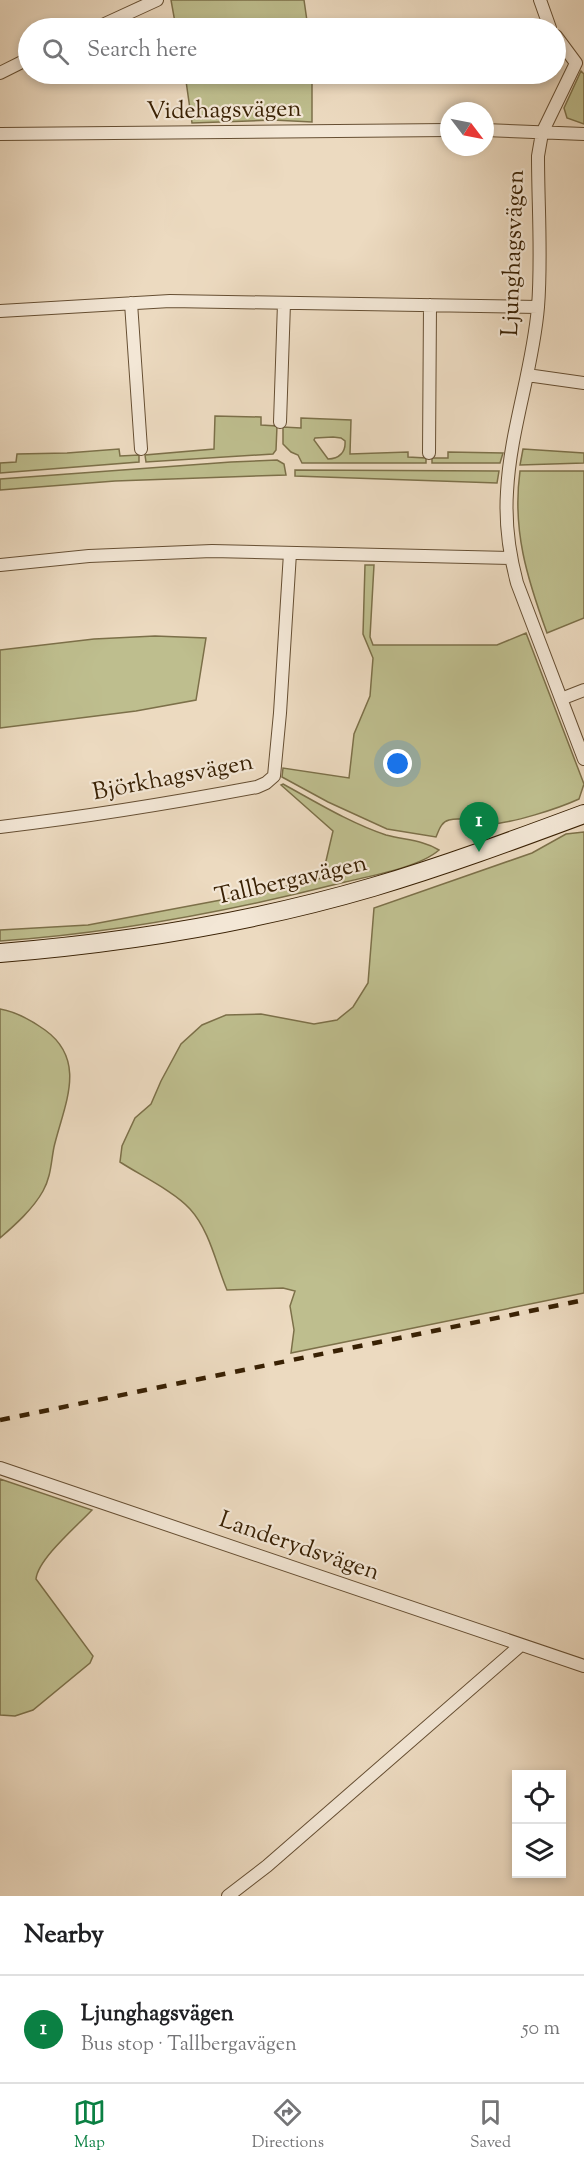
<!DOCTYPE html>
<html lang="en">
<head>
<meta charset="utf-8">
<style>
  body { margin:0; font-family:"Sorts Mill Goudy",serif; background:#f6f6f6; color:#202124 }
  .controls { position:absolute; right:18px; bottom:18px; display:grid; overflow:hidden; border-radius:0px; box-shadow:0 3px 9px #0003 }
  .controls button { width:54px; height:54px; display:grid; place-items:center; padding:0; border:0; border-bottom:2px solid #e0e0e0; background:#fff; color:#202124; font:30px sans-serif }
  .compass { position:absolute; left:440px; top:102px; width:54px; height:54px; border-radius:50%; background:#fff; box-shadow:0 3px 9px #0003; rotate:122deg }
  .you { position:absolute; left:398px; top:764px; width:21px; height:21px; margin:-15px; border:4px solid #fff; border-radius:50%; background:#1a73e8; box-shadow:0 0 0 9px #1a73e833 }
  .badge { display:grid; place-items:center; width:39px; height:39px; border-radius:50%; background:#0b8043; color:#fff; font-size:20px; font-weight:700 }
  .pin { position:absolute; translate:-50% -50px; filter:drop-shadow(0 2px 3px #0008) }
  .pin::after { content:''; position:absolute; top:32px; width:21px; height:18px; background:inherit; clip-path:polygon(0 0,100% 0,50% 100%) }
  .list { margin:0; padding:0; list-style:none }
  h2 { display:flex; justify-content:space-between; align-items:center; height:78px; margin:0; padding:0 24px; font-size:26px }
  h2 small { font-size:20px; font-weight:400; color:#757577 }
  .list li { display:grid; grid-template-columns:39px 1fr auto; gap:18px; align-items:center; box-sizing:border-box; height:108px; padding:0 24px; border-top:2px solid #e0e0e0 }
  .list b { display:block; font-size:22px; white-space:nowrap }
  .list p { margin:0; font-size:20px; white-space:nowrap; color:#757577 }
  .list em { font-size:20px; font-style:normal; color:#757577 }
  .icon { flex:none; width:33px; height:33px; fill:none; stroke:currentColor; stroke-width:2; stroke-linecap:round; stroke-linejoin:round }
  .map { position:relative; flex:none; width:584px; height:1896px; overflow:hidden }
  .search { position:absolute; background:#fff; box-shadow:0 3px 9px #0003; left:18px; right:18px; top:18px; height:66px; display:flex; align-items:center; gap:15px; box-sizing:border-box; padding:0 21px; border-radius:33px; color:#757577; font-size:22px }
  .sheet { height:186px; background:#fff }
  nav { display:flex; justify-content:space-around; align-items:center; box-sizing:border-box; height:84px; border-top:2px solid #e0e0e0; background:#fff; font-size:16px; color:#757577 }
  nav a { display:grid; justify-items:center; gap:3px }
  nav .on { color:#0b8043 }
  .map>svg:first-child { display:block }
  .green { fill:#bebe8e; stroke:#7c7049; stroke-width:1.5; fill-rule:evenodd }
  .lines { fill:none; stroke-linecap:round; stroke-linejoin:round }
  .street-casing { stroke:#664f33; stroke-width:14 }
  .secondary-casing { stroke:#392104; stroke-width:20 }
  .street { stroke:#f3e7d6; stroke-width:12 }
  .secondary { stroke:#f3e7d6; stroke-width:18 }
  .rail { stroke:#392104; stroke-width:4.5; stroke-dasharray:10 10; stroke-linecap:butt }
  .labels { text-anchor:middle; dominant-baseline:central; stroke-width:4.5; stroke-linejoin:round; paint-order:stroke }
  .street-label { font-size:24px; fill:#392104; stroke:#f3e7d6 }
</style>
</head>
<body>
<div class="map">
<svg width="584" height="1896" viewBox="0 0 584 1896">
  <rect width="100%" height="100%" fill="#ecdac0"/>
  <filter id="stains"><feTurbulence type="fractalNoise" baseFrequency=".00333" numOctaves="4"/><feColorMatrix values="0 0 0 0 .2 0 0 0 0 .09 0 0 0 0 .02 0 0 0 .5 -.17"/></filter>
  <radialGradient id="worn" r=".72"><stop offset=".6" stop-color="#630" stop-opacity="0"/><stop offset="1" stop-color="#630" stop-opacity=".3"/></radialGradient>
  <path class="green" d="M 171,0 L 304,0 L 308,28 L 176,28 Z
    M 581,71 L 584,74 L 584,124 L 567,118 L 564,108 Z
    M 185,74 L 312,74 L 312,122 L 273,120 L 192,123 Z
    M 215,416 L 261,417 L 261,425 L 277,426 L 276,450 L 273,454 L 146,462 L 145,455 L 214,449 Z
    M 301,418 L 351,420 L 350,454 L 408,452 L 408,457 L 426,458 L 426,463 L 302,463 L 298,455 L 291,452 L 283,444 L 283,427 L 301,428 ZM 333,437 L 341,438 L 345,441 C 346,452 339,459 328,459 L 314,440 L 315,438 Z
    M 119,449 L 120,456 L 139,455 L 139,462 L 0,473 L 0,463 L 16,462 L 17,454 L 67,453 Z
    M 523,449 L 584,453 L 584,463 L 520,465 Z
    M 448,452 L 503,453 L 500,463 L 432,463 L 432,458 L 448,458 Z
    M 277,460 L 284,464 L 286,475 L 115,481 L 0,490 L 0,479 L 231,462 Z
    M 295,470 L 499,471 L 497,483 L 295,476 Z
    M 520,471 L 584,471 L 584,618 L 547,633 C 527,578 512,530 520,471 Z
    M 365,565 L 374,565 L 370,637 L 373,645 L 497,645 L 526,633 L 584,784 L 579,799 C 557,809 513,823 490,824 C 475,824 464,816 449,820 C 441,822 439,830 436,837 L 387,829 L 328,802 L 282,777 L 283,768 L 349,778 L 354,734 L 370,696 L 373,658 L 363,634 Z
    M 155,636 L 206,638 L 196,700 L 136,711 L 0,728 L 0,650 L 94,639 Z
    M 283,784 C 316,802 350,823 386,835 C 404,840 423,840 439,850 C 420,867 371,876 345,882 C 231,911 117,933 0,941 L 0,930 L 88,925 L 253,894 L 322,878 L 333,831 L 281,785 Z
    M 584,832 L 584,1293 L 291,1353 L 294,1330 L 290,1306 L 295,1291 L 283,1288 L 227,1290 C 216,1264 210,1231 190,1209 C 175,1192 140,1175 120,1162 L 122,1146 L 135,1118 L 151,1104 L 161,1081 L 181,1044 L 202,1025 L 226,1015 L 261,1014 L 314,1024 L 337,1020 L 353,1007 L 368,983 L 374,908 L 532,853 L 566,834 Z
    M 0,1009 C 17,1012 31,1020 45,1030 C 88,1061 64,1105 54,1147 C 51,1162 51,1177 43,1191 C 33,1209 15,1225 0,1238 Z
    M 0,1479 L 92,1510 C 77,1526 38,1559 36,1579 L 93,1656 L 90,1663 L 33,1710 L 15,1716 L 0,1715 Z"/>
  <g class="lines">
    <defs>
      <path id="street" d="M 540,0 L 550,28
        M 96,28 L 157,0
        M 556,36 L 576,63 L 542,133 L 538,156 C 538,206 542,257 538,307 C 533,369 510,430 507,492 C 505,523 509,553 517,583 L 584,759
        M 0,73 L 28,59
        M 485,130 L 584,134
        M 0,134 L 449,130
        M 131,303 L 141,449
        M 0,311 L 170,301 L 538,307
        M 527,375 L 584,383
        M 280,422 L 284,303
        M 429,453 L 430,305
        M 0,565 L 89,556 L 212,551 L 511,558
        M 561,699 L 584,690
        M 0,827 C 86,817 172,803 257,787 L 266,783 L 274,776 L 280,713 L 290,553
        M 0,1468 L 584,1666
        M 228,1896 L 267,1866 L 521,1645"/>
      <path id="secondary" d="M 0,953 C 123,943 254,922 373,887 C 444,866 514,840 584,814"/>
    </defs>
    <use href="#street" class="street-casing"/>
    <use href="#secondary" class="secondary-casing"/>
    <use href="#street" class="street"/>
    <use href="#secondary" class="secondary"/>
    <path class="rail" d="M 0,1420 L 584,1300"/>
  </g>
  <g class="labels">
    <g class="street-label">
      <text transform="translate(224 111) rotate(-1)">Videhagsvägen</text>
      <text transform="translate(514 253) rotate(-88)">Ljunghagsvägen</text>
      <text transform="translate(173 778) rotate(-11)">Björkhagsvägen</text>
      <text transform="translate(291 881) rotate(-13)">Tallbergavägen</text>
      <text transform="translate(299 1547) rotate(19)">Landerydsvägen</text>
    </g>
  </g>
  <rect width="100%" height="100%" filter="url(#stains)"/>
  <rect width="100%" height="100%" fill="url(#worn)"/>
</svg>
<div class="controls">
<button><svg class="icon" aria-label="locate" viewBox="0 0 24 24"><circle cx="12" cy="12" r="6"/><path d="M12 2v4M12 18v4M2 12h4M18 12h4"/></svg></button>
<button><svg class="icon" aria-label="layers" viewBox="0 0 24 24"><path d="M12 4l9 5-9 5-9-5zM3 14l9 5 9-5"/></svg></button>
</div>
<svg class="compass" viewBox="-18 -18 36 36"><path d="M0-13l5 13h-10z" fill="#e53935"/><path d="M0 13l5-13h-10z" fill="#757577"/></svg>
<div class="you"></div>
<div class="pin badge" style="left:479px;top:852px">1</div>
<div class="search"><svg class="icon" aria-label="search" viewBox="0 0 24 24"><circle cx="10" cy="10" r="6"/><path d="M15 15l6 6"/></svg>Search here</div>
</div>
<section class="sheet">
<h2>Nearby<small></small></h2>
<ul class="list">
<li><span class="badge">1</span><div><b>Ljunghagsvägen</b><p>Bus stop · Tallbergavägen</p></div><em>50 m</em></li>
</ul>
</section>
<nav>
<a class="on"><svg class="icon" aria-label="map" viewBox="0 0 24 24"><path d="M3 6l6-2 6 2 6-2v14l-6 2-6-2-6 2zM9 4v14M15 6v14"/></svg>Map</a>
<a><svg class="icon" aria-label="directions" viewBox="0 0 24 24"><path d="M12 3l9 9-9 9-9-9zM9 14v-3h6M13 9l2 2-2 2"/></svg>Directions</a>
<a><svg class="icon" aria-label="saved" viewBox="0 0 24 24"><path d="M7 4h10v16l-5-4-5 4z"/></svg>Saved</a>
</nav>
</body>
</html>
